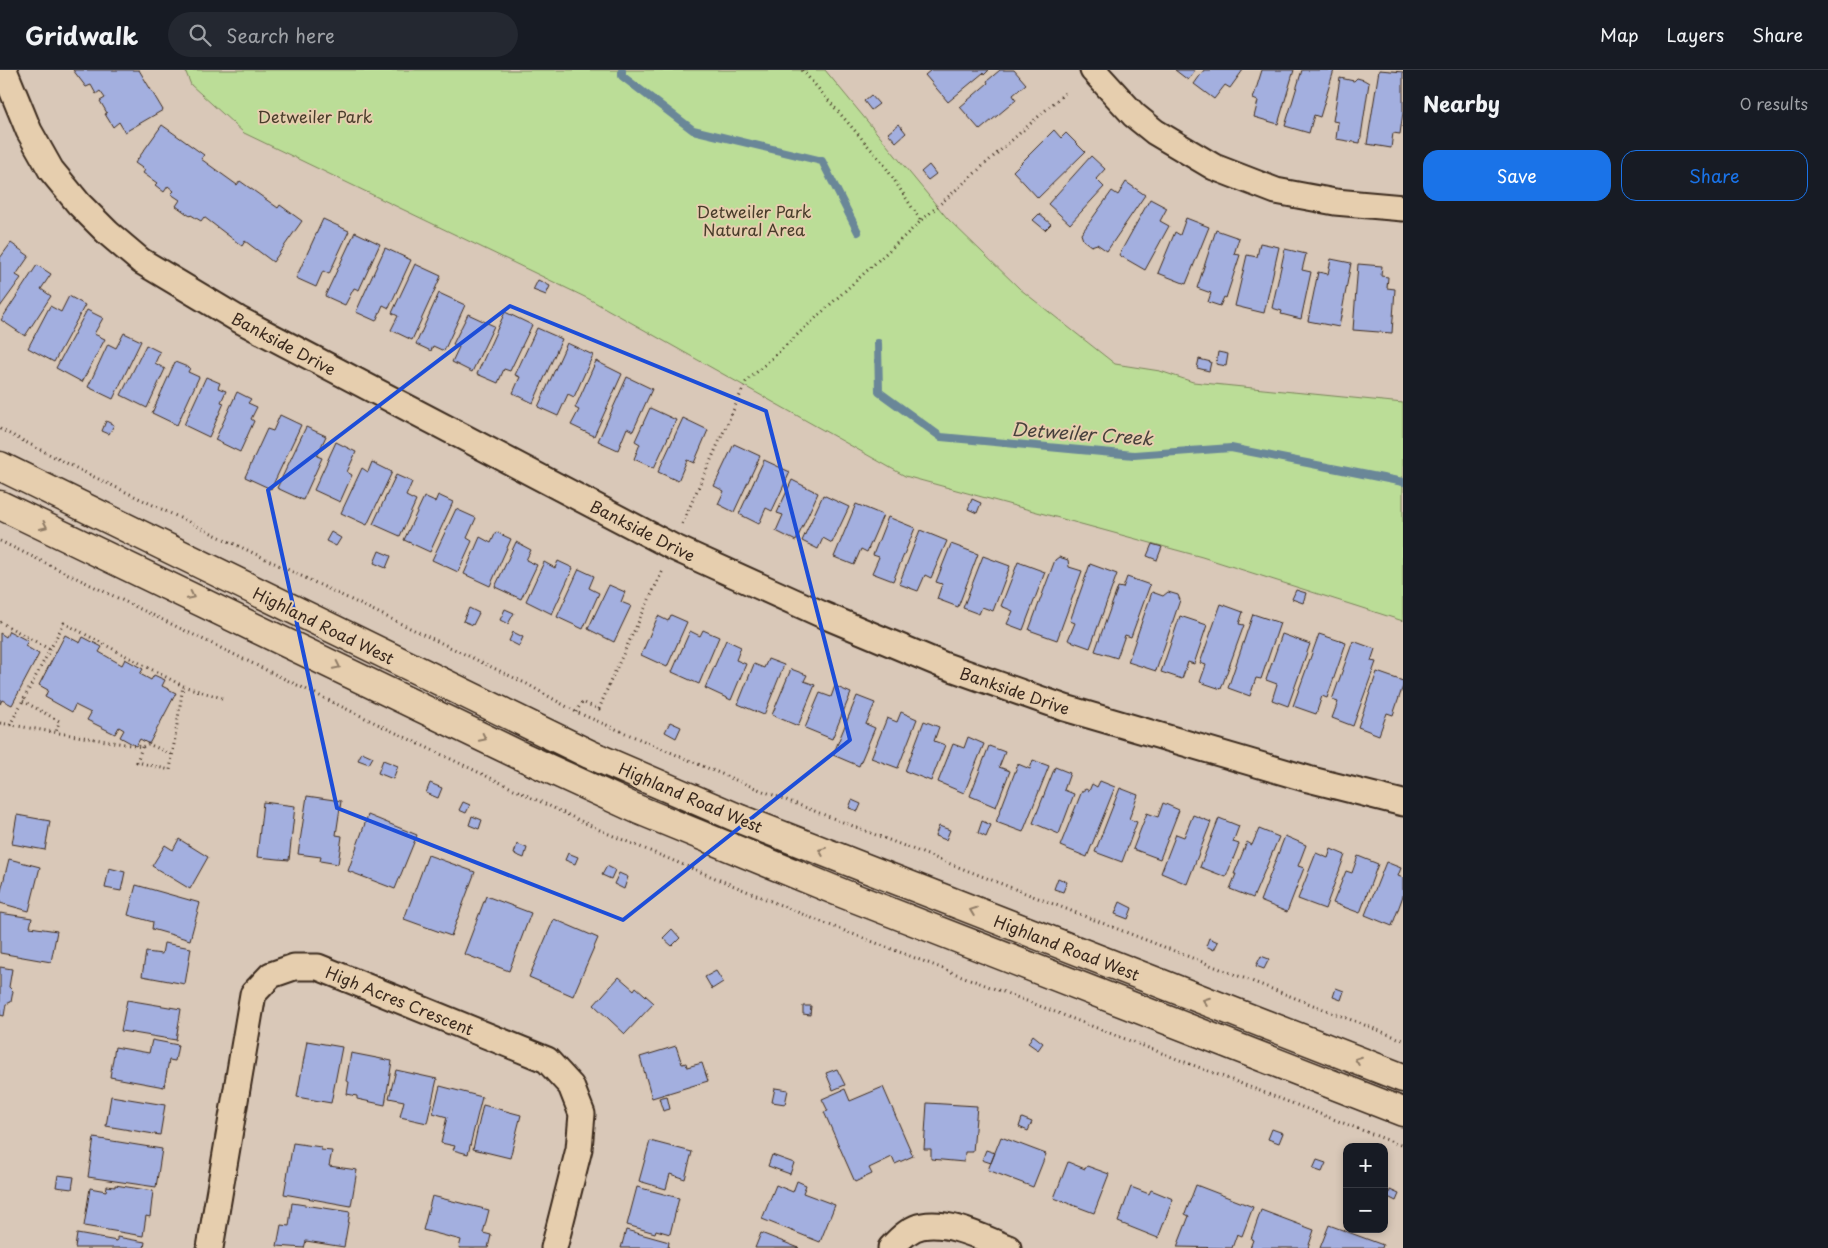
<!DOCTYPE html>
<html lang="en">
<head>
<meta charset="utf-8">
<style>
  body { margin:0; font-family:"Playpen Sans",sans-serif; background:#242831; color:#f1f3f6 }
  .controls { position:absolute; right:15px; bottom:15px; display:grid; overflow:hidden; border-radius:10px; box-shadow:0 2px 8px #0003 }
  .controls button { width:45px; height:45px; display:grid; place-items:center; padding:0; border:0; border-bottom:1px solid #363941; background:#171b24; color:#f1f3f6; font:25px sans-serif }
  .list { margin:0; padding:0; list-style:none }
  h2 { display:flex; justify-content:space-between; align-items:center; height:65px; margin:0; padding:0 20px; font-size:21px }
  h2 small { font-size:16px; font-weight:400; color:#9ea1a6 }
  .actions { display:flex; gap:10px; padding:15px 20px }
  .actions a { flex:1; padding:11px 0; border:1px solid #1a73e8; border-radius:15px; text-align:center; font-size:18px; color:#1a73e8 }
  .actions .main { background:#1a73e8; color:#fff }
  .icon { flex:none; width:28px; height:28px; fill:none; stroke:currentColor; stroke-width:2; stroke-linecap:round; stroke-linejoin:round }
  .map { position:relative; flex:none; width:1403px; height:1178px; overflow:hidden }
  header { display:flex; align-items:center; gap:30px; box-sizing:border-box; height:70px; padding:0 25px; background:#171b24; border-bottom:1px solid #363941 }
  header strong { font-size:24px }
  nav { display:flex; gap:28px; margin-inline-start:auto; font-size:18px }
  .search { width:350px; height:45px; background:#242831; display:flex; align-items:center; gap:12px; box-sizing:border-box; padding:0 18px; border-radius:28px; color:#9ea1a6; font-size:19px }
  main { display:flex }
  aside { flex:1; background:#171b24 }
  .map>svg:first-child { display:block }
  .green { fill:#bbdd97; stroke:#7b845a }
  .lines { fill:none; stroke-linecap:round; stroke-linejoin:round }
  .stream { stroke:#6a8798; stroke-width:8 }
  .building { fill:#a3afdf; stroke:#3b2a1e }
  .street-casing { stroke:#3b2a1e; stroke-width:29 }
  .secondary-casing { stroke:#3b2a1e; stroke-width:31 }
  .path { stroke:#3b2a1e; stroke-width:3; stroke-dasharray:1 4; stroke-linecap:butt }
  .street { stroke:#e6ceae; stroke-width:25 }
  .secondary { stroke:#e6ceae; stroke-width:28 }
  .oneway { stroke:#907c66 }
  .marked { fill:none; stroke:#1d4ed8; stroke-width:4; stroke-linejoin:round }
  .labels { text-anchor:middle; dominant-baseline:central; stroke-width:4; stroke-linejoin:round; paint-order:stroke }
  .park-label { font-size:16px; fill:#483c2a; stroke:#e6ceae }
  .street-label { font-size:16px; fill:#3b2a1e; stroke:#e6ceae }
  .water-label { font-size:18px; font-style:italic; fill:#47413c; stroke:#e6ceae }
</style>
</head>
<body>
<header>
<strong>Gridwalk</strong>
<div class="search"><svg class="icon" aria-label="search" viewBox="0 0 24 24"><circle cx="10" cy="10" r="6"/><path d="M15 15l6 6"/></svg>Search here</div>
<nav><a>Map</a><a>Layers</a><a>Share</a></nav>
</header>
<main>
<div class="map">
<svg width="1403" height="1178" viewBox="0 0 1403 1178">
  <rect width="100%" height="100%" fill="#d9c8b8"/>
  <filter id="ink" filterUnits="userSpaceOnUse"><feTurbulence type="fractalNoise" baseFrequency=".02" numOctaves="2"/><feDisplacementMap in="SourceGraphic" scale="10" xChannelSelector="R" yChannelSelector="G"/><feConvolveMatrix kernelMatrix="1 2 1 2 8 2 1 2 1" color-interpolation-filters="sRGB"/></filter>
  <g filter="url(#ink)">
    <path class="green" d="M 185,0 L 825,0 L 947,148 L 1020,219 L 1115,294 L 1160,301 L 1193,312 L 1403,333 L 1403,551 L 1202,487 L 905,406 L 589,229 L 244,63 L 191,15 Z"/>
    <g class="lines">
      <path class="stream" d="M 622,0 L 622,6 L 693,60 L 822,91 L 858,162
        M 878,273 L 879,322 L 941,367 L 1134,385 L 1231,378 L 1403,412"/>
    </g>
    <path class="building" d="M 73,0 L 139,0 L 163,40 L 125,62 L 119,52 L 113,57 L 105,44 L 107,43 L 100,31 L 105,28 L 100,21 L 96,24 L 91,15 L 86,17 Z
      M 931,0 L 989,0 L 984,5 L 983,3 L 948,32 L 925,5 Z
      M 1000,0 L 1014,0 L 1026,14 L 1013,25 L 1016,30 L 980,60 L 960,37 L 988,13 L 987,11 Z
      M 1175,0 L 1195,0 L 1188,10 Z
      M 1204,0 L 1243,0 L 1230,18 L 1225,15 L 1214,29 L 1194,14 Z
      M 1262,0 L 1294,0 L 1278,54 L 1254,47 L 1258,31 L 1253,29 Z
      M 1302,0 L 1334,0 L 1320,47 L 1314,45 L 1309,63 L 1285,56 Z
      M 1379,0 L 1403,2 L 1403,42 L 1400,64 L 1393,63 L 1391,78 L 1367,74 Z
      M 1340,8 L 1354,11 L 1357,8 L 1364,10 L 1369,13 L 1360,73 L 1336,69 L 1338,52 L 1333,51 Z
      M 871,25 L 879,34 L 871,40 L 864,31 Z
      M 899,54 L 906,63 L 896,72 L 888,63 Z
      M 162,55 L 204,85 L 201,89 L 237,115 L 240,111 L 278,138 L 280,135 L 302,151 L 273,192 L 245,171 L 242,176 L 204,147 L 201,151 L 191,145 L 190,146 L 176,136 L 180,130 L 171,124 L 174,121 L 168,116 L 164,122 L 155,115 L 157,113 L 143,103 L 145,100 L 135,93 Z
      M 1054,60 L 1061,68 L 1066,63 L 1085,82 L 1038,128 L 1013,101 Z
      M 1091,86 L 1105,99 L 1096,109 L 1104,117 L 1070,154 L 1048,134 Z
      M 929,95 L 936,104 L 928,110 L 921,102 Z
      M 1126,112 L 1145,125 L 1107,181 L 1097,174 L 1091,176 L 1083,170 L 1081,164 L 1112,121 L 1118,125 Z
      M 1150,129 L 1167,138 L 1160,151 L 1169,156 L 1145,200 L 1119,185 Z
      M 1039,144 L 1051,154 L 1045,160 L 1033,150 Z
      M 1186,148 L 1209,157 L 1186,214 L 1158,203 L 1175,162 L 1180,165 Z
      M 323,149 L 349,161 L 329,204 L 323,201 L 316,217 L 296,208 Z
      M 1216,160 L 1239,168 L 1234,184 L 1240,185 L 1226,228 L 1224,227 L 1220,236 L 1208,232 L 1211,223 L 1197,218 Z
      M 355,162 L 380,174 L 359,220 L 354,218 L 345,235 L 325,226 Z
      M 11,173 L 29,186 L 16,205 L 21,208 L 0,237 L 0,188 Z
      M 1260,173 L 1279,177 L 1264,243 L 1235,236 L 1247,185 L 1257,187 Z
      M 385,178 L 411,190 L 389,238 L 383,235 L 376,251 L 356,242 Z
      M 1285,179 L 1306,184 L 1302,200 L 1311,202 L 1301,249 L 1281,244 L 1282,241 L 1272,238 Z
      M 1331,189 L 1351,193 L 1339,257 L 1308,251 L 1318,202 L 1328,204 Z
      M 415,194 L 441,206 L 412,270 L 391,260 L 398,246 L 392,243 Z
      M 1358,194 L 1382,196 L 1381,206 L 1388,207 L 1387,218 L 1395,219 L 1392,263 L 1353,260 Z
      M 37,195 L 51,204 L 41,219 L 51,226 L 25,266 L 1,250 Z
      M 538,210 L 550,216 L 546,225 L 533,220 Z
      M 439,223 L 465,235 L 444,281 L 433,276 L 431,281 L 416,274 Z
      M 69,226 L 85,235 L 54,292 L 28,278 L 50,236 L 61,242 Z
      M 87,240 L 103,248 L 94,264 L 105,269 L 82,312 L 56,298 Z
      M 505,242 L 532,255 L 510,301 L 504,299 L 498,313 L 477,304 Z
      M 468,244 L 494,256 L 472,302 L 452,292 L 459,277 L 453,274 Z
      M 537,258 L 562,269 L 533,333 L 513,323 L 520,307 L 515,305 Z
      M 124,263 L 141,271 L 113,329 L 88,317 L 108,274 L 116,278 Z
      M 567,273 L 593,285 L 574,327 L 568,324 L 558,346 L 538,337 Z
      M 146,275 L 160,282 L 155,293 L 165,299 L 147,338 L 121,325 Z
      M 1218,282 L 1228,284 L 1226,296 L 1216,294 Z
      M 1199,289 L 1211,292 L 1209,301 L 1197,298 Z
      M 596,291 L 622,304 L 594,366 L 571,355 L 579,340 L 575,338 Z
      M 175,292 L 190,298 L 188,302 L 199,307 L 177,355 L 152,343 Z
      M 206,307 L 220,313 L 218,318 L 226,321 L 221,332 L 224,333 L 209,367 L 184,355 Z
      M 627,307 L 652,319 L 633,361 L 627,358 L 618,380 L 598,371 Z
      M 237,322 L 251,329 L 248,333 L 257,337 L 251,349 L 254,351 L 240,382 L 215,370 Z
      M 650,338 L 676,350 L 654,398 L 634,389 L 640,374 L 635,371 Z
      M 280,345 L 301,355 L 271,419 L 245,407 L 267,359 L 273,361 Z
      M 683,348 L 708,360 L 694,393 L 687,390 L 678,411 L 658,402 Z
      M 106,351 L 114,355 L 109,364 L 102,361 Z
      M 306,357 L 326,366 L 317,386 L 322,388 L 303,430 L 277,418 Z
      M 336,372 L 356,382 L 347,402 L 352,405 L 340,432 L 314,420 Z
      M 734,374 L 760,386 L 734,442 L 718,434 L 724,421 L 714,416 Z
      M 764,390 L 790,402 L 772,441 L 766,438 L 759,454 L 739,444 Z
      M 372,392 L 392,402 L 367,455 L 341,443 L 362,398 L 368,402 Z
      M 396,405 L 412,412 L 406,426 L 416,431 L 400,466 L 373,454 Z
      M 792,410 L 818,423 L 796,471 L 776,461 L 783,445 L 777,443 Z
      M 438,425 L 453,432 L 430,482 L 404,470 L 424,427 L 435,432 Z
      M 823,425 L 849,437 L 832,473 L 823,468 L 818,479 L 802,471 Z
      M 972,429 L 981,433 L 977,443 L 968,439 Z
      M 856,434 L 883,445 L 867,482 L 861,479 L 854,495 L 834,487 Z
      M 456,439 L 476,448 L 467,468 L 472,471 L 458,502 L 432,490 Z
      M 888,447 L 915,458 L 893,511 L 872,503 L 879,487 L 873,485 Z
      M 920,460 L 947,471 L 931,508 L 925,505 L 918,521 L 899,514 Z
      M 331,462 L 341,468 L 336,476 L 326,471 Z
      M 496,462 L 511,469 L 490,516 L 464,504 L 480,467 L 491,473 Z
      M 516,472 L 531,480 L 526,490 L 537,495 L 521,529 L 495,517 Z
      M 951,474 L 978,484 L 958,537 L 937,529 L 942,514 L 936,512 Z
      M 1152,474 L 1162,477 L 1157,490 L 1147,486 Z
      M 379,481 L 391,486 L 386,498 L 374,493 Z
      M 983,486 L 1010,496 L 993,541 L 982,537 L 979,544 L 963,538 Z
      M 1059,487 L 1068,490 L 1069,497 L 1082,501 L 1057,570 L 1029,560 L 1055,490 Z
      M 558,491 L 573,498 L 552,544 L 526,531 L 544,492 L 555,498 Z
      M 1018,492 L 1045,502 L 1023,560 L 1007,554 L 1013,541 L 1001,536 Z
      M 1090,494 L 1117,504 L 1090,578 L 1068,570 L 1075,553 L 1070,551 Z
      M 579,499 L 594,506 L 589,518 L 599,523 L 583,559 L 557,547 Z
      M 1127,507 L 1150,515 L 1131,567 L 1125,565 L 1117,588 L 1095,581 L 1118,517 L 1123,518 Z
      M 609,515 L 625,522 L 621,532 L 631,536 L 614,572 L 588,559 Z
      M 1296,520 L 1306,523 L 1303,533 L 1292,529 Z
      M 1152,522 L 1163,526 L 1168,522 L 1178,525 L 1180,530 L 1156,601 L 1128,592 Z
      M 1221,534 L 1243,542 L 1239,554 L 1244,555 L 1221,619 L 1200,612 L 1206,595 L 1200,593 Z
      M 469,538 L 479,543 L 473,555 L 463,551 Z
      M 505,539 L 514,543 L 508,554 L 500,550 Z
      M 1253,544 L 1280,553 L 1261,609 L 1256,608 L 1250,626 L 1228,618 Z
      M 671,545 L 687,552 L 667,597 L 641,585 L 658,546 L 668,551 Z
      M 1180,546 L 1207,555 L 1194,594 L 1188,592 L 1182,609 L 1161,602 Z
      M 703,560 L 719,567 L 699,614 L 672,602 L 690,561 L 700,566 Z
      M 9,561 L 28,571 L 25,576 L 39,584 L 12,635 L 2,630 L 0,634 L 0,563 L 6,567 Z
      M 513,562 L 523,567 L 519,576 L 509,571 Z
      M 1282,564 L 1310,574 L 1288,636 L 1272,630 L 1277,614 L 1266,610 Z
      M 1319,564 L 1346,573 L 1327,628 L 1322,626 L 1316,644 L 1293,636 Z
      M 65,565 L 80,573 L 83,567 L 102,577 L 99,582 L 122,595 L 125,589 L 143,599 L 140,604 L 151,610 L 154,605 L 165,610 L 162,616 L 176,623 L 149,674 L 140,669 L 136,676 L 120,667 L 124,660 L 119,657 L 115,664 L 87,650 L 91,643 L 75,635 L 72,642 L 45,627 L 48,620 L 39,615 Z
      M 726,570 L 741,577 L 736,590 L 746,594 L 731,630 L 705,618 Z
      M 1353,571 L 1375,579 L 1371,591 L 1376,592 L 1353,656 L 1332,648 L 1338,632 L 1332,630 Z
      M 768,589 L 784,595 L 764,645 L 738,634 L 754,594 L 764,598 Z
      M 791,599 L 807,605 L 804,611 L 815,615 L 798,656 L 772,645 Z
      M 1377,602 L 1403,611 L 1403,616 L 1393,645 L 1387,643 L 1379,665 L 1358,657 Z
      M 835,616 L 851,623 L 832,669 L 805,658 L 820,623 L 831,627 Z
      M 857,626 L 875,633 L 866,654 L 875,658 L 859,696 L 833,685 Z
      M 901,642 L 917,649 L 898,698 L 871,688 L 887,648 L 897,652 Z
      M 924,651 L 939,657 L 934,671 L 945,675 L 931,711 L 905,701 Z
      M 670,652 L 681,657 L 676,668 L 665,662 Z
      M 968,667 L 984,674 L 964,723 L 938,712 L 953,674 L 964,678 Z
      M 989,676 L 1005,682 L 999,697 L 1010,701 L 996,737 L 970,726 Z
      M 362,682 L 373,687 L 369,694 L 358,690 Z
      M 383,690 L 398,696 L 393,709 L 378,703 Z
      M 1033,690 L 1049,696 L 1023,762 L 996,752 L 1018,694 L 1030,699 Z
      M 1055,697 L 1070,703 L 1064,720 L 1074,724 L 1059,764 L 1033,753 Z
      M 1100,711 L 1115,717 L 1087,787 L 1060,776 L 1082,721 L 1086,719 L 1089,721 L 1092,714 L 1097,717 Z
      M 430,713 L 442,718 L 438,728 L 426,723 Z
      M 1120,718 L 1138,725 L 1129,749 L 1137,752 L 1122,792 L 1095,782 Z
      M 307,726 L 341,731 L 336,765 L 342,766 L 338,794 L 320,791 L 321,787 L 298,784 Z
      M 852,730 L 861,734 L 858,741 L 849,738 Z
      M 263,732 L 295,736 L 289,790 L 257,787 Z
      M 463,732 L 470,735 L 466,743 L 459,740 Z
      M 1163,733 L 1179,740 L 1160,789 L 1133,779 L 1147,743 L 1158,747 Z
      M 17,745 L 50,751 L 45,780 L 12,774 Z
      M 368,745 L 417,765 L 395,819 L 348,801 Z
      M 1193,745 L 1211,752 L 1187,814 L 1161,803 L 1176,764 L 1184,767 Z
      M 472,746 L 482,750 L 479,759 L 469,755 Z
      M 1219,748 L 1239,756 L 1233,772 L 1239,774 L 1226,807 L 1200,797 Z
      M 982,751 L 991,755 L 986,767 L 978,763 Z
      M 939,756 L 950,760 L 946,770 L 935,766 Z
      M 1259,759 L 1279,767 L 1253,828 L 1230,819 L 1236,804 L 1234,804 L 1247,772 L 1252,775 Z
      M 1285,766 L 1306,775 L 1298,796 L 1304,798 L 1287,842 L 1260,831 Z
      M 179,769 L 208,787 L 190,819 L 152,796 L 165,775 L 173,780 Z
      M 517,774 L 527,778 L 524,788 L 514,784 Z
      M 1331,779 L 1345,785 L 1325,839 L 1298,829 L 1316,783 L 1328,788 Z
      M 568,783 L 578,787 L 575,794 L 565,790 Z
      M 428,785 L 475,802 L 451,866 L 404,849 Z
      M 1358,786 L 1378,794 L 1360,843 L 1333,833 L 1346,801 L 1352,803 Z
      M 9,789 L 40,797 L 29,841 L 0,833 L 0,825 Z
      M 1386,792 L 1401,798 L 1398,806 L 1403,808 L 1403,826 L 1392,856 L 1365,845 Z
      M 607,796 L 615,800 L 611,809 L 602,805 Z
      M 109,798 L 125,802 L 121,821 L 105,818 Z
      M 619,803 L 628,807 L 624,819 L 614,814 Z
      M 1058,808 L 1067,812 L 1063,822 L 1054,819 Z
      M 136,815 L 200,833 L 190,870 L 152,859 L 153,852 L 128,845 Z
      M 486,826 L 531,843 L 509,901 L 464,884 Z
      M 1120,832 L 1132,838 L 1128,849 L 1115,844 Z
      M 0,843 L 32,848 L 30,857 L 57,861 L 51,892 L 0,883 Z
      M 554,849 L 598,868 L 573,926 L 529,907 Z
      M 672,859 L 680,868 L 672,876 L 663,868 Z
      M 1209,868 L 1218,872 L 1214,880 L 1206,876 Z
      M 164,873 L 191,878 L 185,914 L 142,906 L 146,882 L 162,884 Z
      M 1261,886 L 1269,889 L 1264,899 L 1256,896 Z
      M 0,897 L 12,899 L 9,917 L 13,921 L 11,932 L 6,934 L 4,946 L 0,945 Z
      M 716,901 L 723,912 L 712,919 L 705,907 Z
      M 619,907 L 634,920 L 636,917 L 654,933 L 625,964 L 594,935 Z
      M 1336,918 L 1344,921 L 1341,930 L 1333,927 Z
      M 127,930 L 181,939 L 176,970 L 121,961 Z
      M 803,936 L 811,936 L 810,945 L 803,944 Z
      M 1033,965 L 1043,973 L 1038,980 L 1028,973 Z
      M 152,970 L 178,975 L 175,991 L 169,990 L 164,1017 L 110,1007 L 115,977 L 149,983 Z
      M 307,971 L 342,977 L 331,1033 L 297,1027 Z
      M 676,976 L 682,994 L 686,993 L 687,997 L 702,993 L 708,1011 L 652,1028 L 640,987 Z
      M 351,983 L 392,991 L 385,1035 L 357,1029 L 357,1026 L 347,1024 L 349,1012 L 346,1011 Z
      M 837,999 L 845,1015 L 833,1020 L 826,1003 Z
      M 396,1000 L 437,1009 L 427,1053 L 400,1047 L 404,1031 L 389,1028 Z
      M 440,1016 L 482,1027 L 468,1084 L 453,1080 L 455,1076 L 441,1073 L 447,1047 L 433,1043 Z
      M 883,1017 L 913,1086 L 895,1094 L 892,1087 L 869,1098 L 872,1104 L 855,1112 L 824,1042 L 828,1041 L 822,1029 L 845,1019 L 850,1031 Z
      M 775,1018 L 788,1020 L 785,1034 L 772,1032 Z
      M 111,1026 L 165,1035 L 160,1065 L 106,1056 Z
      M 667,1026 L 670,1039 L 663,1041 L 659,1028 Z
      M 927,1033 L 977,1036 L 973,1082 L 965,1082 L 964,1092 L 931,1089 L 931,1079 L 924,1079 Z
      M 483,1035 L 521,1045 L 510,1088 L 473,1079 Z
      M 1022,1048 L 1032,1052 L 1028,1061 L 1019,1057 Z
      M 1272,1059 L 1283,1063 L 1279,1073 L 1268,1069 Z
      M 1001,1067 L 1046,1084 L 1033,1117 L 988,1100 Z
      M 94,1068 L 162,1079 L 156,1117 L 88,1107 Z
      M 650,1071 L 692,1082 L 685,1109 L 670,1104 L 666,1119 L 639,1111 Z
      M 293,1073 L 321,1077 L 321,1080 L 332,1081 L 329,1096 L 357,1100 L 351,1136 L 284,1124 Z
      M 986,1080 L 995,1083 L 991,1093 L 982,1090 Z
      M 772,1085 L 794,1093 L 790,1104 L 768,1096 Z
      M 1317,1090 L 1326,1093 L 1322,1102 L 1313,1099 Z
      M 1068,1092 L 1085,1099 L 1087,1096 L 1109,1104 L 1094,1143 L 1054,1128 Z
      M 58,1105 L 74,1107 L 72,1119 L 56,1117 Z
      M 797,1111 L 806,1115 L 803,1123 L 835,1135 L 820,1172 L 762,1149 L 776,1115 L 793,1122 Z
      M 115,1115 L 153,1121 L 150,1147 L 146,1146 L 143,1166 L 84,1156 L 90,1118 L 106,1121 L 107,1116 L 115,1117 Z
      M 1196,1115 L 1253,1137 L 1242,1166 L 1237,1164 L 1232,1178 L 1177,1177 L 1189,1146 L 1185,1144 Z
      M 637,1117 L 679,1128 L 670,1164 L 656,1160 L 655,1163 L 627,1155 Z
      M 1131,1117 L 1149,1124 L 1151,1120 L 1173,1129 L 1158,1168 L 1118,1152 Z
      M 1390,1120 L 1399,1124 L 1396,1131 L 1388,1127 Z
      M 432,1126 L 489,1140 L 483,1163 L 491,1165 L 488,1178 L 459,1178 L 461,1170 L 423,1160 Z
      M 292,1133 L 350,1142 L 344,1177 L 306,1171 L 304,1178 L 277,1176 L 281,1155 L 289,1156 Z
      M 1261,1140 L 1314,1160 L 1308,1178 L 1250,1178 L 1253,1170 L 1251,1169 Z
      M 1329,1155 L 1383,1175 L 1382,1178 L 1320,1178 Z
      M 626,1160 L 669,1172 L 668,1178 L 621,1178 Z
      M 761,1163 L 799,1178 L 755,1178 Z
      M 77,1164 L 117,1171 L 117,1167 L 145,1172 L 144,1178 L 75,1178 Z"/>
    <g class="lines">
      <defs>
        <path id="street" d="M 4,0 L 29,61 L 51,100 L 79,134 L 108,163 L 141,191 L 238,249 L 673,477 L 821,544 L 943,595 L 1065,638 L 1308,709 L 1403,733
          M 1093,0 L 1134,45 L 1155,62 L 1214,97 L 1276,121 L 1335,132 L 1403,138
          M 210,1178 L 253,924 L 271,905 L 294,897 L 318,897 L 547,990 L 571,1016 L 582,1044 L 579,1079 L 554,1178
          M 891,1178 C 899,1169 910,1158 922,1156 C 951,1151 982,1168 1008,1178"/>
        <path id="secondary" d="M 0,396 L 589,684 L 740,749 L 1403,1008
          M 0,435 L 519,685 L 639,740 L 844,824 L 1403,1042"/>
      </defs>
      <use href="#street" class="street-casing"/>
      <use href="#secondary" class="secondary-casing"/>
      <path class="path" d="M 802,0 L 883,93 L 921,151
        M 0,359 L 84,402 L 527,614 L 576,642 L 745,714 L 1403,970
        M 682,454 L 746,312 L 921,151 L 1066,22
        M 0,471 L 392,661 L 604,762 L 819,851 L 1403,1076
        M 0,552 L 49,579
        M 23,631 L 59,651 L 56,663
        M 576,642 L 582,632 L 599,639 L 611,610 L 663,500
        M 0,653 L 142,677 L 148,674 L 172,684
        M 10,655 L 64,553 L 183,616 L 222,628
        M 142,677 L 137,692 L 170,700 L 183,616"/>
      <use href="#street" class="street"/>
      <use href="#secondary" class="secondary"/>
    </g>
    <defs><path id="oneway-chevron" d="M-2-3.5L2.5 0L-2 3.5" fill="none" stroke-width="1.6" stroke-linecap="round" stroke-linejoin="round" transform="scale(1.25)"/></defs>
    <g class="oneway">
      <use href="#oneway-chevron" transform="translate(44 456) rotate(25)"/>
      <use href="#oneway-chevron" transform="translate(191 526) rotate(26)"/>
      <use href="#oneway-chevron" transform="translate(337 596) rotate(26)"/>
      <use href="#oneway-chevron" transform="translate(483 668) rotate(26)"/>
      <use href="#oneway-chevron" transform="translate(822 781) rotate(-158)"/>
      <use href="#oneway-chevron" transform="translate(973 841) rotate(-159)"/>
      <use href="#oneway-chevron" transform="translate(1206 931) rotate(-159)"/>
      <use href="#oneway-chevron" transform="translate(1358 990) rotate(-159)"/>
    </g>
  </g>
  <path class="marked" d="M 510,236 L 766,341 L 850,670 L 623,850 L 337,738 L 268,420 Z"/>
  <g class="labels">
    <g class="park-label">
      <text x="315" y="46">Detweiler Park</text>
      <text x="754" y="141">Detweiler Park<tspan x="754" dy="18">Natural Area</tspan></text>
    </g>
    <g class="street-label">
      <text transform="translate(284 273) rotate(28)">Bankside Drive</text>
      <text transform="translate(643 460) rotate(27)">Bankside Drive</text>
      <text transform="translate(324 555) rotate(26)">Highland Road West</text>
      <text transform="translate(1015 620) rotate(19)">Bankside Drive</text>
      <text transform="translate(691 727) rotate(23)">Highland Road West</text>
      <text transform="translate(1067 877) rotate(21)">Highland Road West</text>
      <text transform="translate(400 930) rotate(22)">High Acres Crescent</text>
    </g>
    <g class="water-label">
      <text transform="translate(1082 363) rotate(4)">Detweiler Creek</text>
    </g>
  </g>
</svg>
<div class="controls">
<button>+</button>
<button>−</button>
</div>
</div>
<aside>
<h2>Nearby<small>0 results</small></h2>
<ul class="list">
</ul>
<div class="actions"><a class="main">Save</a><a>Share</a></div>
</aside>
</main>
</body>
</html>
